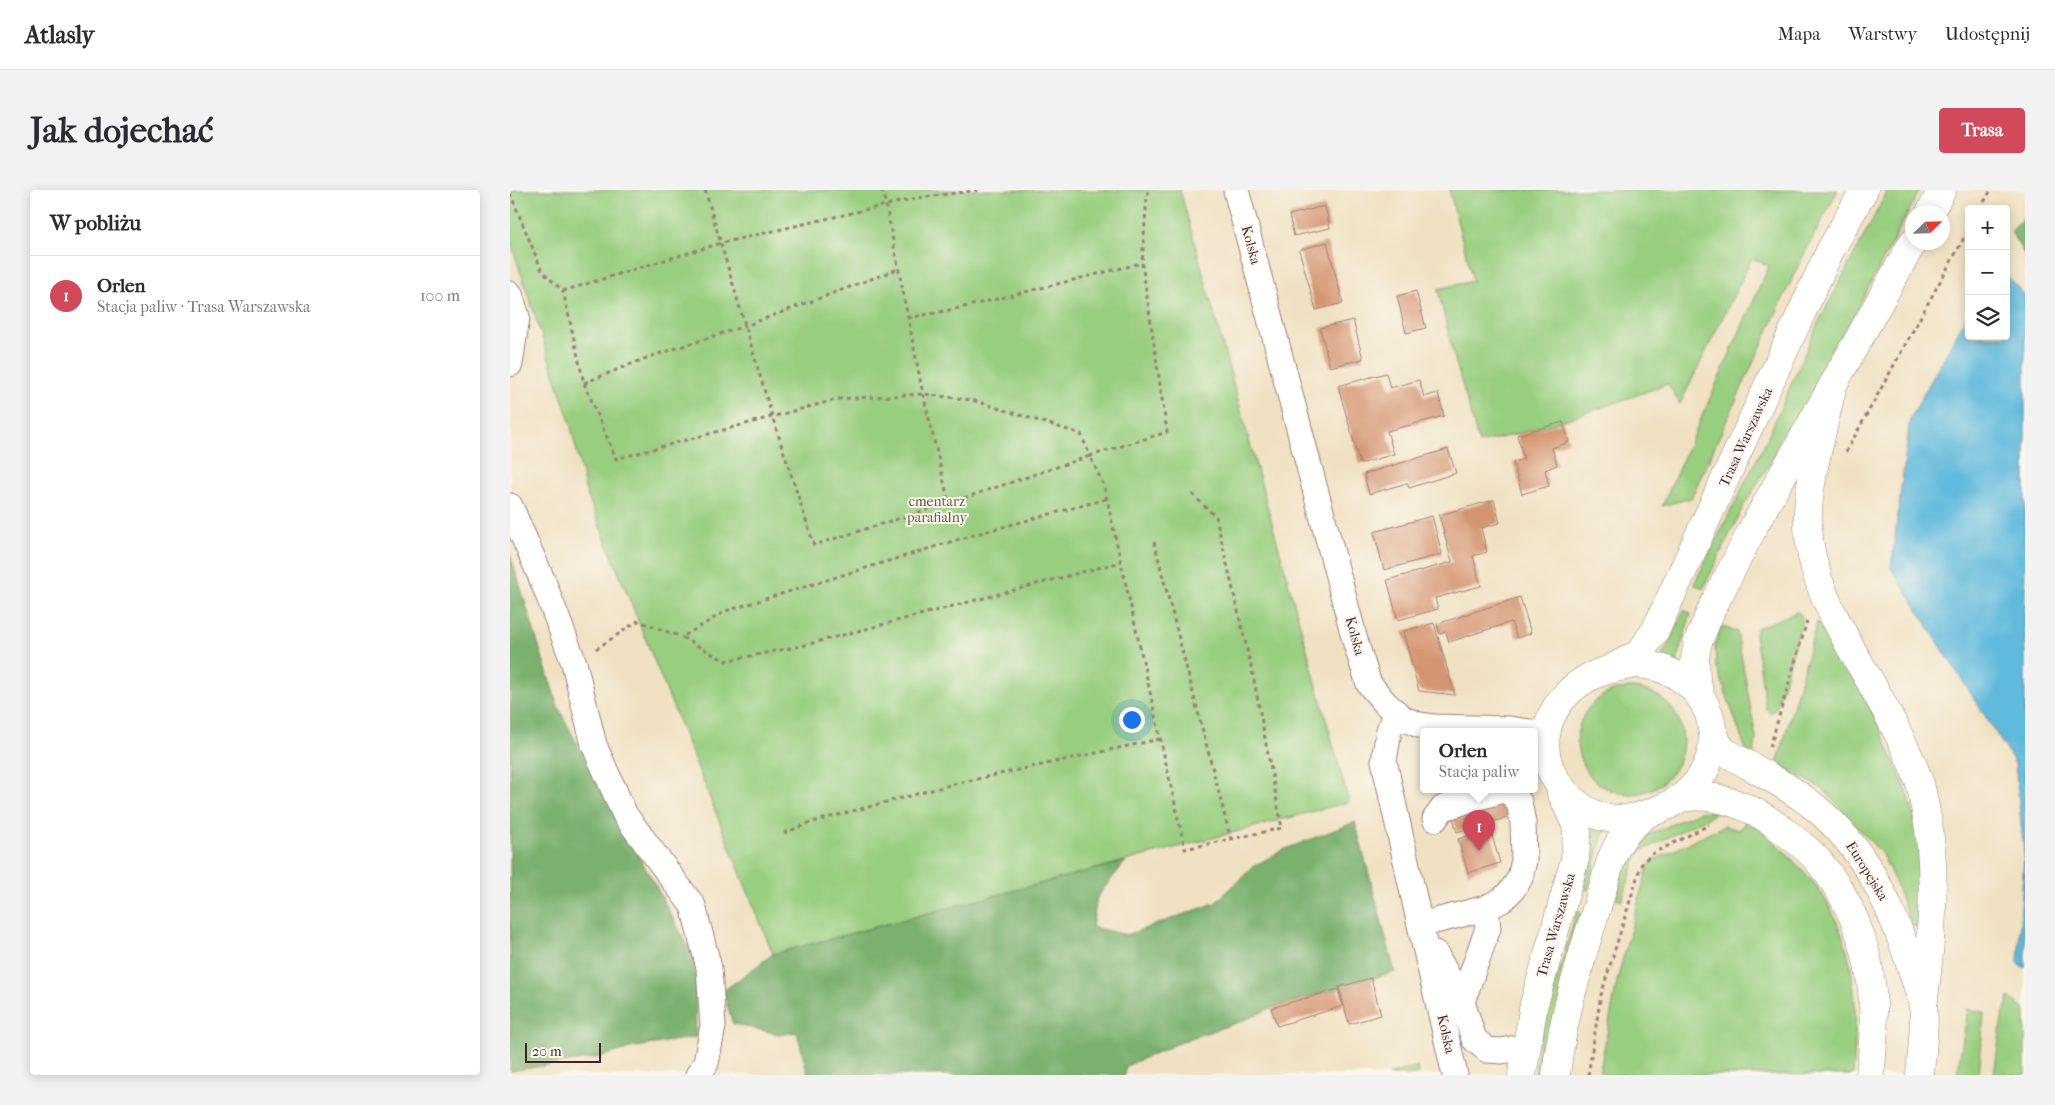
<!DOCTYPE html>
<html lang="pl">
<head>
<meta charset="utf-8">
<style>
  body { margin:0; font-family:"IM FELL French Canon",serif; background:#f2f2f3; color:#2b2b33 }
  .controls { position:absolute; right:15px; top:15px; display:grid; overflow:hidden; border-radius:5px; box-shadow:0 2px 12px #0003 }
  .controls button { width:45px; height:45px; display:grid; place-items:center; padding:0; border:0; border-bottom:1px solid #e1e1e2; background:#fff; color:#2b2b33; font:25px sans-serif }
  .compass { position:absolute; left:1395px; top:15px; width:45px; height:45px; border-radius:50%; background:#fff; box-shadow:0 2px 12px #0003; rotate:67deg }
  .scale { position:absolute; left:15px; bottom:12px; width:76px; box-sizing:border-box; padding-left:5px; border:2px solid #4a1f2b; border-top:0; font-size:14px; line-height:18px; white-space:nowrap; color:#4a1f2b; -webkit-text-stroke:4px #fbf7ec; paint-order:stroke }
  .you { position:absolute; left:621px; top:529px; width:18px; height:18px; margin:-12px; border:4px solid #fff; border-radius:50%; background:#1a73e8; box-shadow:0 0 0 8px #1a73e833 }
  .badge { display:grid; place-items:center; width:32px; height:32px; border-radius:50%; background:#d1495b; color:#fff; font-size:16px; font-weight:700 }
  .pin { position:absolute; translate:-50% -41px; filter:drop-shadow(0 1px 2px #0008) }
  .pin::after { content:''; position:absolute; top:26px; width:18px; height:15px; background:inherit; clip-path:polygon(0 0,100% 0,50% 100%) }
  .popup { position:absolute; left:910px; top:538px; width:118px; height:65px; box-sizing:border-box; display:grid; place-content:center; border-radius:5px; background:#fff; filter:drop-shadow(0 1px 4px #0005); font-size:16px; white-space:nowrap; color:#7c7c81 }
  .popup b { font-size:19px; color:#2b2b33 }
  .popup::after { content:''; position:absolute; left:50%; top:100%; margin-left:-10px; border:10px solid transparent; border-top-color:#fff }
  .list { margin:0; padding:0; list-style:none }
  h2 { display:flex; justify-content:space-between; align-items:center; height:65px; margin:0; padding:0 20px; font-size:21px }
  h2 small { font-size:16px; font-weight:400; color:#7c7c81 }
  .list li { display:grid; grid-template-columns:32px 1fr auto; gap:15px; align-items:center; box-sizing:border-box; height:80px; padding:0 20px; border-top:1px solid #e1e1e2 }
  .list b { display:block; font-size:19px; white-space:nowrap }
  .list p { margin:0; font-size:16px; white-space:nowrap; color:#7c7c81 }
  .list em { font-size:16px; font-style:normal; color:#7c7c81 }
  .icon { flex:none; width:28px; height:28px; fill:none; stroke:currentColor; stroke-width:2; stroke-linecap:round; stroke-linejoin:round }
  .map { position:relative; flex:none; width:1515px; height:885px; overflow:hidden; border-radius:5px }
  header { display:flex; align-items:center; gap:30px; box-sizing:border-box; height:70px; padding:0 25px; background:#fff; border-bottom:1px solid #e1e1e2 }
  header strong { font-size:24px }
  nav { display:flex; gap:28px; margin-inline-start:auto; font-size:18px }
  .intro { display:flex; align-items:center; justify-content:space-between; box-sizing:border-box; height:120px; padding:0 30px }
  h1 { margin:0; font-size:35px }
  .button { padding:12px 22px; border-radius:5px; background:#d1495b; color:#fff; font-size:18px; font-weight:700 }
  main { display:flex; gap:30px; padding:0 30px }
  aside { flex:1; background:#fff; border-radius:5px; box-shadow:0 2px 12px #0003 }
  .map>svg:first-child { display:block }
  .green { fill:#98ce7f; stroke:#717655 }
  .forest { fill:#7ab16e; stroke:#62684c }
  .water { fill:#60badd; stroke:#556c84 }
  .building { fill:#d59572 }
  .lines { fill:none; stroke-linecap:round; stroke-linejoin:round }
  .minor-casing { stroke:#9d8077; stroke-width:27 }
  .major-casing { stroke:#9d8077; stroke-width:29 }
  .path { stroke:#9d8077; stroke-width:3; stroke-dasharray:4 4; stroke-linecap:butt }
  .minor { stroke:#fff; stroke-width:25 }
  .major { stroke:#fff; stroke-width:28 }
  .labels { text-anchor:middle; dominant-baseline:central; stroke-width:4; stroke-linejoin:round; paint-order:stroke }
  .street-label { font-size:14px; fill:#4a1f2b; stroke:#fbf7ec }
  .park-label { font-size:14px; fill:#615444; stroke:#fbf7ec }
</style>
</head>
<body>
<header>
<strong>Atlasly</strong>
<nav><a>Mapa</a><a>Warstwy</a><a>Udostępnij</a></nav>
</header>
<div class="intro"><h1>Jak dojechać</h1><a class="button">Trasa</a></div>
<main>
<aside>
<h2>W pobliżu<small></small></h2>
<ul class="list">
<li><span class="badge">1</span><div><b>Orlen</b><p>Stacja paliw · Trasa Warszawska</p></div><em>100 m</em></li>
</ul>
</aside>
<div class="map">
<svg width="1515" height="885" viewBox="0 0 1515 885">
  <rect width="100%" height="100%" fill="#fbf7ec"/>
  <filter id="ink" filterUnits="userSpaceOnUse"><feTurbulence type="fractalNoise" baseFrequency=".02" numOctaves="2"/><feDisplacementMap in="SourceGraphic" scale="10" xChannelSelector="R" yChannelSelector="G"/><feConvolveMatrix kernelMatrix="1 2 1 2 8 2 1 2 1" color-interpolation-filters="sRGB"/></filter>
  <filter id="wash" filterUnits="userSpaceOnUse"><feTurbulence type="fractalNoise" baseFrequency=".0096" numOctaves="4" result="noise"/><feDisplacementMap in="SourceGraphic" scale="20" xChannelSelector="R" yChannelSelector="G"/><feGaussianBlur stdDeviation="1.12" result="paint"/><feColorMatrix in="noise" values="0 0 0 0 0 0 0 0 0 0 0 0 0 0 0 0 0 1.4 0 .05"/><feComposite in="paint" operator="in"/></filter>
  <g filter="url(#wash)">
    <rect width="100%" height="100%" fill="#f0e1c3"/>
    <path class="green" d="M 0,0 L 670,0 L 839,612 L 263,764 L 76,302 L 60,232 L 0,50 Z
      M 939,0 L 1328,0 L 1288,76 L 1181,308 L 1152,316 L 1259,76 L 1242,68 L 1170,214 L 1158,194 C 1096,216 1034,239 969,253 L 942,159 L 928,99 L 963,91 Z
      M 1378,0 L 1410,0 L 1336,140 L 1312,188 L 1233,317 L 1193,399 L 1184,394 L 1256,251 L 1308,133 Z
      M 1174,420 L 1181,424 L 1170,459 L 1167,473 L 1151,467 L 1160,452 Z
      M 1287,422 L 1291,425 L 1292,430 L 1267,517 L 1261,523 L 1256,519 L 1245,444 L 1247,438 Z
      M 1307,432 L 1357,509 L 1398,604 L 1412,657 L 1408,738 L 1401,734 L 1386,694 L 1372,664 L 1313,599 L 1267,574 Z
      M 1210,436 L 1227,442 L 1246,548 L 1244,564 L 1236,560 L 1206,475 L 1205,456 Z
      M1067 551a53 53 0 1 1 106 0a53 53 0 1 1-106 0Z
      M 1213,620 L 1131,661 L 1126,668 L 1112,711 L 1106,709 L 1119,661 L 1129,649 L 1189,622 Z
      M 1236,630 C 1257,643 1273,659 1290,678 C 1296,685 1304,692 1310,701 C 1348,759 1348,818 1343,885 L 1089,885 L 1108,787 L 1138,676 L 1142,671 L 1214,636 L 1230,640 Z
      M 1082,637 L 1096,637 L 1096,642 L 1092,646 L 1078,700 L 1071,698 L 1082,657 Z
      M 1067,720 L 1071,723 L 1035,885 L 1025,885 L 1029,851 Z
      M 1499,807 L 1515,820 L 1515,885 L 1484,885 L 1492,829 Z
      M 1458,819 L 1474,822 L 1469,885 L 1447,885 Z
      M 907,876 L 908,885 L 878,885 Z"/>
    <path class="forest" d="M 1515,25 L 1515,66 L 1501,42 Z
      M 0,364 L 48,517 L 104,625 L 146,696 L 185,770 L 186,847 L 120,858 L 91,867 L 0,881 Z
      M 845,632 L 885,782 L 761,818 L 732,831 L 678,849 L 616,876 L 615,885 L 298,885 L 287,842 L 269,844 L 223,834 L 213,801 L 263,764 L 616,671 L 587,707 L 582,737 L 617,745 L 705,713 L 744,676 L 773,660 Z"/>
    <path class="water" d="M 1496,84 L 1515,106 L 1515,778 L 1508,774 L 1514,663 L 1505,573 L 1381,378 L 1400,229 L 1459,122 L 1459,146 L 1496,146 Z"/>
    <g id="blocks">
      <path class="building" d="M 815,16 L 820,38 L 784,46 L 779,25 Z
        M 817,52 L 833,113 L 806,120 L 789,60 Z
        M 906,101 L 916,138 L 896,143 L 887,106 Z
        M 843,130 L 853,169 L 820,177 L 810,138 Z
        M 876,183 L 880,198 L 909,190 L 914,207 L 928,203 L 934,226 L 877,241 L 884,264 L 850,274 L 828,196 Z
        M 1053,232 L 1059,252 L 1042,258 L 1047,275 L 1035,280 L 1039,296 L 1012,304 L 1003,272 L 1014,269 L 1007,245 Z
        M 938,259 L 946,283 L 899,298 L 897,293 L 859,304 L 854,284 Z
        M 984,310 L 990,333 L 971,338 L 977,362 L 963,366 L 971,396 L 925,408 L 928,419 L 888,430 L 877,390 L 942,372 L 929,325 Z
        M 922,326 L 932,364 L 874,380 L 864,342 Z
        M 1010,407 L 1021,443 L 1007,448 L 1001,432 L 939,452 L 936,442 L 930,444 L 927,434 Z
        M 924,433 L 945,505 L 909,501 L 893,441 Z
        M 997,600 L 1004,626 L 947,642 L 936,605 Z
        M 980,639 L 990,673 L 958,683 L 948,649 Z
        M 861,788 L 871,825 L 839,834 L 829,797 Z
        M 828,799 L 833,816 L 767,836 L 761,818 Z"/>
    </g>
  </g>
  <g filter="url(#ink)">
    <use href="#blocks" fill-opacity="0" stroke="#9d8077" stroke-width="1"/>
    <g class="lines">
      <defs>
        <path id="minor" d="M 726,0 L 846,454 L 859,494 L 876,514 L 894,529 L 909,535 L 924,537 L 1000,539 L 1020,542
          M 0,104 L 7,127 L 0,174
          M 0,316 L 34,394 L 64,473 L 84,555 L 115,625 L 183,716 L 199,778 L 203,836 L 196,873 L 188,885
          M 887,525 L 879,540 L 874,571 L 910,735 L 945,885
          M 910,735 L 976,718 L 992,710 L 1002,700 L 1010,688 L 1014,670 L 1013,633 L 1009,612 L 1002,604 L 992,600 L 933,618 L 925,629
          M 925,763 L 952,812 L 964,849 L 977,860 L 992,861 L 1016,856
          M 952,812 L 978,738 L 976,718"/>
        <path id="major" d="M 1420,22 L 1432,0
          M 1322,198 C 1314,237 1300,282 1298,321 C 1295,385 1330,439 1361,493 C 1378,524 1397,558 1409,591 C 1412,599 1413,609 1415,617 C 1429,683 1421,751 1413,817
          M 1127,474 C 1215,480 1231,586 1150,619 C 1132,626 1118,631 1099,628 C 1081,626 1065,613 1054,601 C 1021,563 1034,514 1076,489 C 1092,480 1109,477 1127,474 Z
          M 1102,478 L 1130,463 L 1146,439 L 1319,63 L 1354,0
          M 1190,504 L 1186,490 L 1185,467 L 1188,452 L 1202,418 L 1245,334 L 1403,52
          M 1202,539 L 1208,554 L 1214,561 C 1245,580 1278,595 1307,619 C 1356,660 1382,717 1401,777 C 1405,790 1411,803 1413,817 C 1416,833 1411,867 1410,885
          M 1171,608 C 1204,602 1241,616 1267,636 C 1281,646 1299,659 1310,673 C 1361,735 1370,808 1360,885
          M 1012,885 L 1024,814 L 1065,669 L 1067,643 L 1066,635 L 1051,602
          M 1046,885 C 1053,815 1081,741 1100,673 C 1108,650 1116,641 1134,626"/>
      </defs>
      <use href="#minor" class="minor-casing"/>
      <use href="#major" class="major-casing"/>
      <path class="path" d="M 195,0 L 262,226 L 304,355 L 439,313
        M 372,0 L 376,15 L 413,204 L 439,313 L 580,266 L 594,296 L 675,659 L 772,638 L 743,485 L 706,327 L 680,302
        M 0,3 L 32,81 L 53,101 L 74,193 L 106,269 L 328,209 L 413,204 L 462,210 L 571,244 L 580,266 L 657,242 L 632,73 L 637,5 L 639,0
        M 1470,19 L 1481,0
        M 53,101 L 211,53 L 407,8 L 470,0
        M 398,128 L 450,118 L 632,73
        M 74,193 L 139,167 L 235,136 L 388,79
        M 1336,262 L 1459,39
        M 596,309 L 463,345 L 216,421 L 172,447 L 215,471 L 291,456 L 611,372
        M 644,352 L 721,650
        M 86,459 L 128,431 L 172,447
        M 1260,557 L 1297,431
        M 274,643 L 302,632 L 444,594 L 650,549
        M 1078,885 L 1091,805 L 1131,675 L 1140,665 L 1199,635"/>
      <use href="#minor" class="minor"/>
      <use href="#major" class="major"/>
    </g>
  </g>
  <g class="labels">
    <g class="street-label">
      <text transform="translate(741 55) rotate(75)">Kolska</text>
      <text transform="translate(1236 247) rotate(-65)">Trasa Warszawska</text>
      <text transform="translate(845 446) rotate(75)">Kolska</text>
      <text transform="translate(1357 681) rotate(58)">Europejska</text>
      <text transform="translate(1046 735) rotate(-74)">Trasa Warszawska</text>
      <text transform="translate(936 844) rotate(77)">Kolska</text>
    </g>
    <g class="park-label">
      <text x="427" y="311">cmentarz<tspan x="427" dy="16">parafialny</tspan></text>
    </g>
  </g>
</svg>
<div class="controls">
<button>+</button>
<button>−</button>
<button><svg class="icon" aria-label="layers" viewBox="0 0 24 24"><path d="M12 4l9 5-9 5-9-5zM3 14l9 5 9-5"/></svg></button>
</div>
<svg class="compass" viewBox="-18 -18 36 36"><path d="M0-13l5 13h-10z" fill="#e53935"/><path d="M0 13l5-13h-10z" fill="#7c7c81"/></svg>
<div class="scale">20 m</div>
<div class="you"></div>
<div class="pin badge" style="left:969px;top:661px">1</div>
<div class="popup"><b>Orlen</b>Stacja paliw</div>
</div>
</main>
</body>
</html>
